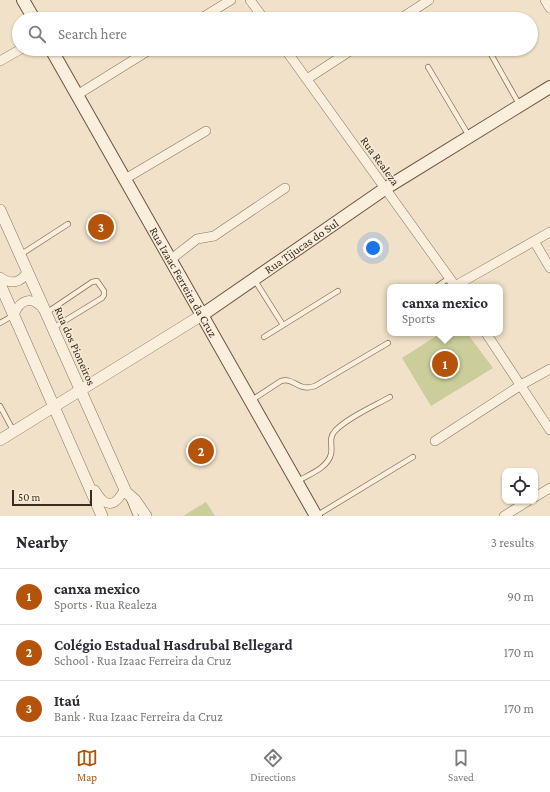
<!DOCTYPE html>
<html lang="en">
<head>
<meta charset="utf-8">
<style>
  body { margin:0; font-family:"Crimson Pro",serif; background:#f2f2f3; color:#2b2b33 }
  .controls { position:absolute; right:12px; bottom:12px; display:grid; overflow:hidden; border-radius:8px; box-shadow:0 1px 3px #0004 }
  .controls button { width:36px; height:36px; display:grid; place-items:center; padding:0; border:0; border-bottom:1px solid #e1e1e2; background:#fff; color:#2b2b33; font:20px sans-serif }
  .scale { position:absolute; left:12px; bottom:10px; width:80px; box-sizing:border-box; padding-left:4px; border:2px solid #3c2c20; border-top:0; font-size:11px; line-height:14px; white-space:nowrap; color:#3c2c20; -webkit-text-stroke:3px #f7ecd8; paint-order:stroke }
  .you { position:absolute; left:373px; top:248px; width:14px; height:14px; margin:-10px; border:3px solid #fff; border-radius:50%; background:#1a73e8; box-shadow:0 0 0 6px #1a73e833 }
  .badge { display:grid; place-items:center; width:26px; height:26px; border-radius:50%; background:#b45309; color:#fff; font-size:13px; font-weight:700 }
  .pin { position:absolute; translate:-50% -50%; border:2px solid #fff; box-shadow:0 1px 4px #0006 }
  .popup { position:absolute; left:387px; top:284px; width:116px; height:52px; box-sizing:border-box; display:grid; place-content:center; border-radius:8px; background:#fff; filter:drop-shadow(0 1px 3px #0005); font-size:13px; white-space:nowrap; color:#7c7c81 }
  .popup b { font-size:15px; color:#2b2b33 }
  .popup::after { content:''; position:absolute; left:50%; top:100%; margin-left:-8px; border:8px solid transparent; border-top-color:#fff }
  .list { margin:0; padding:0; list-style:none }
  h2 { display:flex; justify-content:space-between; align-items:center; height:52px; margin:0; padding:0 16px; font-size:17px }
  h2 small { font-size:13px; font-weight:400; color:#7c7c81 }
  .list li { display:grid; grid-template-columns:26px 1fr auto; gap:12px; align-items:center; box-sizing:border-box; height:56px; padding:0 16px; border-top:1px solid #e1e1e2 }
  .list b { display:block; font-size:15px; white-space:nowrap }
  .list p { margin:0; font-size:13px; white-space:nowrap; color:#7c7c81 }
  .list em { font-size:13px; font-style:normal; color:#7c7c81 }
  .icon { flex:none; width:22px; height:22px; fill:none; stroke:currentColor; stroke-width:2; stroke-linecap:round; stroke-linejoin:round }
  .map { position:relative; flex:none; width:550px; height:516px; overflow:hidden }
  .search { position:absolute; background:#fff; box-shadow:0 1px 3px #0004; left:12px; right:12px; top:12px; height:44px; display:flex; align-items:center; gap:10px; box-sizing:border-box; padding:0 14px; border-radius:22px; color:#7c7c81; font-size:15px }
  .sheet { height:220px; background:#fff }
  nav { display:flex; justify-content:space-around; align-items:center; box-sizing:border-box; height:56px; border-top:1px solid #e1e1e2; background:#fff; font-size:11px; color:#7c7c81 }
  nav a { display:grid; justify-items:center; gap:2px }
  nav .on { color:#b45309 }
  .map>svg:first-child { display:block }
  .green { fill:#cbce9b }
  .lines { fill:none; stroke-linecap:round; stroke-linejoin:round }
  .service-casing { stroke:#8c735c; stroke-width:6 }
  .minor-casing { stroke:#8c735c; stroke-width:10 }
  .tertiary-casing { stroke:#8c735c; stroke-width:12 }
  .secondary-casing { stroke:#6e543f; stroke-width:14 }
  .service { stroke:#faefdc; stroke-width:4.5 }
  .minor { stroke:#faefdc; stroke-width:9 }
  .tertiary { stroke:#faefdc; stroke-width:11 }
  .secondary { stroke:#faefdc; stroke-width:12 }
  .labels { text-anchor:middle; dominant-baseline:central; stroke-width:3; stroke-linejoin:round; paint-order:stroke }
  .street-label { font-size:12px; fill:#3c2c20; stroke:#f7ecd8 }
</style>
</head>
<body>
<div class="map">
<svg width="550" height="516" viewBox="0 0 550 516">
  <rect width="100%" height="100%" fill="#f0e1c8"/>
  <path class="green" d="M 441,333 L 467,333 L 493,368 L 431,406 L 402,358 Z
    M 206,502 L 215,516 L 183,516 Z"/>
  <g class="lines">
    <defs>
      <path id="service" d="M 488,49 L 519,104
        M 428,67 L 469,136
        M 20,255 L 68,224
        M 254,279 L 283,325
        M 436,287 L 449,278
        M 46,313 L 92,282 L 97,281 L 104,291 L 104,295 L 102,298 L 53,328
        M 0,323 L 14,315
        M 264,337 L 338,291
        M 252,400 L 281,381 C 295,377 297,392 315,386 L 388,343
        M 0,406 L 14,432
        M 298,481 C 308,475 328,468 331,454 C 333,446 328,438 335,431 C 347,418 374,406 390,397
        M 129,499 L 136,516
        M 316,516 L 413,457"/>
      <path id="minor" d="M 250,0 L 264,19
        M 545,0 L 550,8
        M 200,19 L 231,0
        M 400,19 L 429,0
        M 285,49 L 456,287
        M 0,61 L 21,49
        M 307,79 L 353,49
        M 77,95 L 151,49
        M 125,179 L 206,131
        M 534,241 L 550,268
        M 170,260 L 197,239 L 214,236 L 285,188
        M 0,277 C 11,285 21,283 27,272
        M 455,286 L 550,232
        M 14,315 C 20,299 32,295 44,310
        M 486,333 L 550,430
        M 435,441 L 521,385 L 550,369
        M 95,490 C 105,507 114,509 124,490
        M 535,497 L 550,488
        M 504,516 L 528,501"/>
      <path id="tertiary" d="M 0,210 L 126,492 L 135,500 L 146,516
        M 0,284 L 102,516
        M 0,440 L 202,315"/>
      <g id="secondary">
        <path d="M 23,0 L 34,19"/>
        <path id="s1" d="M 51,49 L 316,516"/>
        <path id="s2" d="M 202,315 L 386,188 L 550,87"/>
      </g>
    </defs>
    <use href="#service" class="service-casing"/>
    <use href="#minor" class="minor-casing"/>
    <use href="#tertiary" class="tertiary-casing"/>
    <use href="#secondary" class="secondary-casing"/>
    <use href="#service" class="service"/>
    <use href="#minor" class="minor"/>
    <use href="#tertiary" class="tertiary"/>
    <use href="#secondary" class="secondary"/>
  </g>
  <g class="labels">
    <g class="street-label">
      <text transform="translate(380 161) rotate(54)">Rua Realeza</text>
      <text stroke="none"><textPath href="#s2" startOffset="121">Rua Tijucas do Sul</textPath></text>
      <text stroke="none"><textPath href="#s1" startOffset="268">Rua Izaac Ferreira da Cruz</textPath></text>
      <text transform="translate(75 346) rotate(66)">Rua dos Pioneiros</text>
    </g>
  </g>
</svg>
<div class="controls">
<button><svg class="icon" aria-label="locate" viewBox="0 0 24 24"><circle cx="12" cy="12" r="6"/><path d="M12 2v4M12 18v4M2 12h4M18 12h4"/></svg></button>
</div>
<div class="scale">50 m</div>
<div class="you"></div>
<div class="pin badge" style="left:445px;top:364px">1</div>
<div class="popup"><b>canxa mexico</b>Sports</div>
<div class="pin badge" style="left:201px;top:451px">2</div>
<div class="pin badge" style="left:101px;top:227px">3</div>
<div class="search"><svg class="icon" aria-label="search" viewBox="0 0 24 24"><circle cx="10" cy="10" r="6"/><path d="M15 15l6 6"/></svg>Search here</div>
</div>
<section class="sheet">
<h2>Nearby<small>3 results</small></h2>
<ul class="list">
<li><span class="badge">1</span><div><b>canxa mexico</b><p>Sports · Rua Realeza</p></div><em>90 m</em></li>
<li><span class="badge">2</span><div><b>Colégio Estadual Hasdrubal Bellegard</b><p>School · Rua Izaac Ferreira da Cruz</p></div><em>170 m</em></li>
<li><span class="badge">3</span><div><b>Itaú</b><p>Bank · Rua Izaac Ferreira da Cruz</p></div><em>170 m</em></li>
</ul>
</section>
<nav>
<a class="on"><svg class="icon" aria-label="map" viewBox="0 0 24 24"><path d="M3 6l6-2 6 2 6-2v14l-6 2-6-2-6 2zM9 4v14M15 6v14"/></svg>Map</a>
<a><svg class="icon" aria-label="directions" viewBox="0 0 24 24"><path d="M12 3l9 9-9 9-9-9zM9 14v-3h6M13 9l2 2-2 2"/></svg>Directions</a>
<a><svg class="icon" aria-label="saved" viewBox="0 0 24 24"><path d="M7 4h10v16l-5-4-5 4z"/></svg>Saved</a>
</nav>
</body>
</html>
